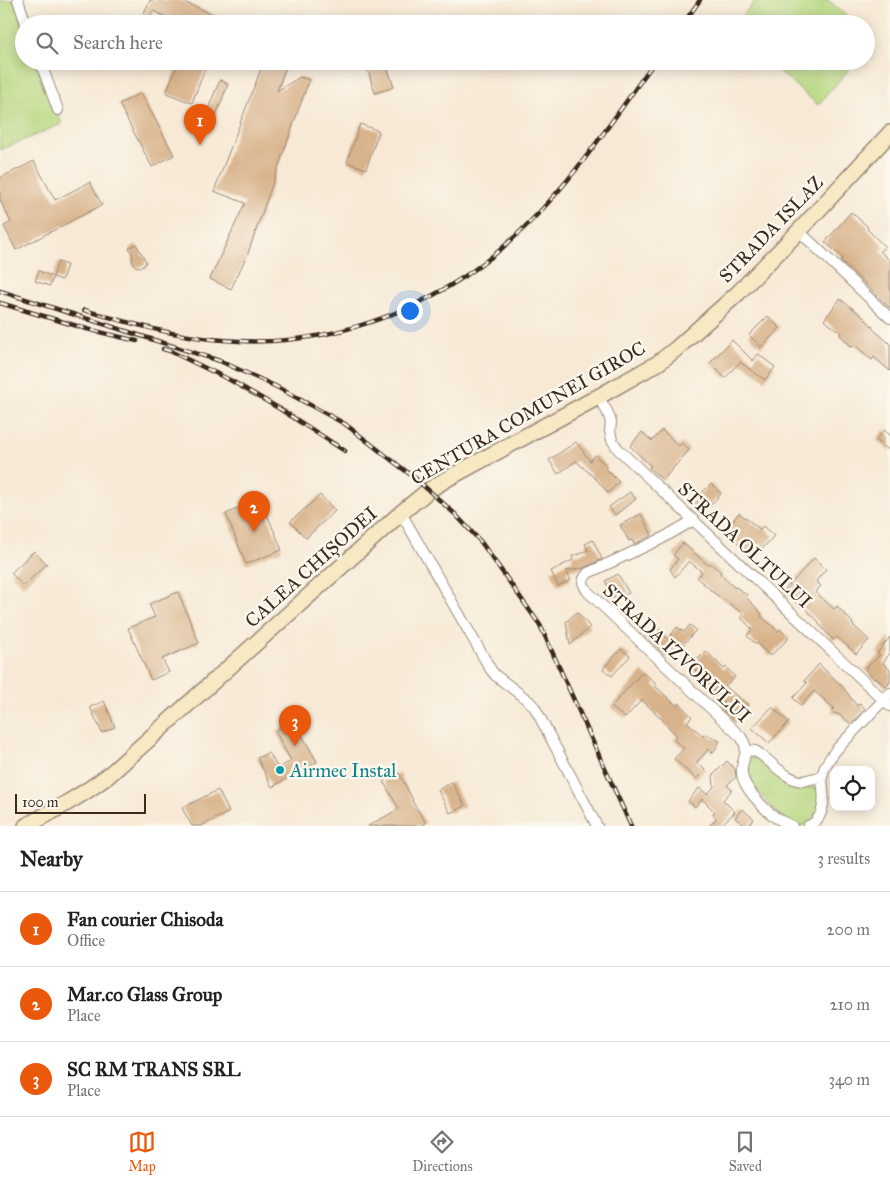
<!DOCTYPE html>
<html lang="en">
<head>
<meta charset="utf-8">
<style>
  body { margin:0; font-family:"IM FELL Great Primer",serif; background:#f6f6f6; color:#202124 }
  .controls { position:absolute; right:15px; bottom:15px; display:grid; overflow:hidden; border-radius:10px; box-shadow:0 2px 12px #0003 }
  .controls button { width:45px; height:45px; display:grid; place-items:center; padding:0; border:0; border-bottom:1px solid #e0e0e0; background:#fff; color:#202124; font:25px sans-serif }
  .scale { position:absolute; left:15px; bottom:12px; width:131px; box-sizing:border-box; padding-left:5px; border:2px solid #3b2a1e; border-top:0; font-size:14px; line-height:18px; white-space:nowrap; color:#3b2a1e; -webkit-text-stroke:4px #fbf7ec; paint-order:stroke }
  .you { position:absolute; left:409px; top:310px; width:18px; height:18px; margin:-12px; border:4px solid #fff; border-radius:50%; background:#1a73e8; box-shadow:0 0 0 8px #1a73e833 }
  .badge { display:grid; place-items:center; width:32px; height:32px; border-radius:50%; background:#ea580c; color:#fff; font-size:16px; font-weight:700 }
  .pin { position:absolute; translate:-50% -41px; filter:drop-shadow(0 1px 2px #0008) }
  .pin::after { content:''; position:absolute; top:26px; width:18px; height:15px; background:inherit; clip-path:polygon(0 0,100% 0,50% 100%) }
  .list { margin:0; padding:0; list-style:none }
  h2 { display:flex; justify-content:space-between; align-items:center; height:65px; margin:0; padding:0 20px; font-size:21px }
  h2 small { font-size:16px; font-weight:400; color:#757577 }
  .list li { display:grid; grid-template-columns:32px 1fr auto; gap:15px; align-items:center; box-sizing:border-box; height:75px; padding:0 20px; border-top:1px solid #e0e0e0 }
  .list b { display:block; font-size:19px; white-space:nowrap }
  .list p { margin:0; font-size:16px; white-space:nowrap; color:#757577 }
  .list em { font-size:16px; font-style:normal; color:#757577 }
  .icon { flex:none; width:28px; height:28px; fill:none; stroke:currentColor; stroke-width:2; stroke-linecap:round; stroke-linejoin:round }
  .map { position:relative; flex:none; width:890px; height:826px; overflow:hidden }
  .search { position:absolute; background:#fff; box-shadow:0 2px 12px #0003; left:15px; right:15px; top:15px; height:55px; display:flex; align-items:center; gap:12px; box-sizing:border-box; padding:0 18px; border-radius:28px; color:#757577; font-size:19px }
  .sheet { height:290px; background:#fff }
  nav { display:flex; justify-content:space-around; align-items:center; box-sizing:border-box; height:70px; border-top:1px solid #e0e0e0; background:#fff; font-size:14px; color:#757577 }
  nav a { display:grid; justify-items:center; gap:2px }
  nav .on { color:#ea580c }
  .map>svg:first-child { display:block }
  .green { fill:#b6d77f; stroke:#78804e }
  .building { fill:#d8b28a }
  .lines { fill:none; stroke-linecap:round; stroke-linejoin:round }
  .street-casing { stroke:#998a7a; stroke-width:12 }
  .secondary-casing { stroke:#998a7a; stroke-width:18 }
  .street { stroke:#fff; stroke-width:10 }
  .secondary { stroke:#f7e9c3; stroke-width:15 }
  .rail-casing { stroke:#3b2a1e; stroke-width:4.5 }
  .rail { stroke:#fbf7ec; stroke-width:2.5; stroke-dasharray:8; stroke-linecap:butt }
  .culture-dot { fill:#0f9aa8; stroke:#fbf7ec; stroke-width:2 }
  .labels { text-anchor:middle; dominant-baseline:central; stroke-width:5; stroke-linejoin:round; paint-order:stroke }
  .street-label { font-size:19px; fill:#3b2a1e; stroke:#fbf7ec }
  .culture-label { font-size:19px; fill:#0d838f; stroke:#fbf7ec; text-anchor:start }
</style>
</head>
<body>
<div class="map">
<svg width="890" height="826" viewBox="0 0 890 826">
  <rect width="100%" height="100%" fill="#fbf7ec"/>
  <filter id="ink" filterUnits="userSpaceOnUse"><feTurbulence type="fractalNoise" baseFrequency=".02" numOctaves="2"/><feDisplacementMap in="SourceGraphic" scale="10" xChannelSelector="R" yChannelSelector="G"/><feConvolveMatrix kernelMatrix="1 2 1 2 8 2 1 2 1" color-interpolation-filters="sRGB"/></filter>
  <filter id="wash" filterUnits="userSpaceOnUse"><feTurbulence type="fractalNoise" baseFrequency=".0096" numOctaves="4" result="noise"/><feDisplacementMap in="SourceGraphic" scale="20" xChannelSelector="R" yChannelSelector="G"/><feGaussianBlur stdDeviation="1.12" result="paint"/><feColorMatrix in="noise" values="0 0 0 0 0 0 0 0 0 0 0 0 0 0 0 0 0 1.4 0 .05"/><feComposite in="paint" operator="in"/></filter>
  <g filter="url(#wash)">
    <rect width="100%" height="100%" fill="#f7e9d5"/>
    <path class="green" d="M 0,0 L 13,0 L 24,27 L 24,61 L 37,61 L 62,124 L 0,150 Z
      M 756,0 L 828,0 L 856,24 L 735,24 Z
      M 767,61 L 856,61 L 818,105 Z
      M 753,758 L 759,760 C 767,766 783,781 792,785 C 802,788 812,785 820,790 L 820,809 L 807,824 C 804,825 802,826 799,826 C 784,824 754,790 748,777 C 746,772 746,767 747,761 Z"/>
    <g id="blocks">
      <path class="building" d="M 150,0 L 179,0 L 222,18 L 219,24 L 189,24 L 177,19 L 176,21 L 153,11 L 148,21 L 141,19 Z
        M 179,61 L 208,61 L 192,103 L 166,93 Z
        M 264,61 L 279,61 L 287,64 L 277,91 L 300,77 L 309,80 L 248,253 L 231,289 L 210,279 L 245,203 L 214,191 Z
        M 365,61 L 385,61 L 394,87 L 375,93 Z
        M 220,80 L 228,84 L 216,115 L 207,111 Z
        M 141,93 L 174,155 L 152,167 L 119,104 Z
        M 360,124 L 379,131 L 366,169 L 347,162 Z
        M 34,161 L 55,200 L 90,182 L 102,205 L 16,250 L 4,226 L 11,222 L 0,200 L 0,178 Z
        M 851,212 L 868,227 L 867,229 L 885,247 L 880,251 L 890,261 L 890,308 L 841,260 L 843,258 L 825,242 Z
        M 136,244 L 146,261 L 144,266 L 140,267 L 135,266 L 132,262 L 133,255 L 129,248 Z
        M 58,262 L 67,265 L 62,280 L 53,277 Z
        M 39,271 L 53,277 L 50,286 L 35,281 Z
        M 840,299 L 860,314 L 873,327 L 872,328 L 890,344 L 890,371 L 874,357 L 872,360 L 855,345 L 852,347 L 840,335 L 841,333 L 824,320 Z
        M 768,316 L 780,328 L 761,347 L 749,335 Z
        M 732,340 L 753,361 L 758,354 L 775,367 L 765,380 L 740,362 L 725,378 L 710,363 Z
        M 662,430 L 679,446 L 682,443 L 689,450 L 663,480 L 649,468 L 651,466 L 630,446 L 642,432 L 652,441 Z
        M 884,430 L 890,435 L 890,451 L 876,440 Z
        M 576,442 L 590,461 L 595,455 L 607,466 L 605,468 L 619,482 L 608,493 L 596,479 L 576,461 L 558,474 L 549,460 Z
        M 711,484 L 721,494 L 701,515 L 690,504 Z
        M 630,492 L 636,499 L 615,515 L 609,507 Z
        M 320,495 L 335,511 L 306,538 L 290,522 Z
        M 260,498 L 282,550 L 246,564 L 226,514 Z
        M 739,513 L 760,529 L 763,526 L 774,536 L 753,559 L 742,548 L 743,547 L 724,532 Z
        M 641,514 L 652,535 L 634,544 L 632,540 L 629,541 L 620,525 Z
        M 593,540 L 602,559 L 584,568 L 566,571 L 571,580 L 558,586 L 551,571 L 573,560 L 572,556 L 580,554 L 588,550 L 585,544 Z
        M 683,543 L 708,565 L 710,563 L 721,572 L 720,574 L 735,588 L 736,587 L 747,595 L 746,597 L 762,614 L 761,616 L 778,631 L 780,629 L 789,638 L 770,656 L 757,643 L 756,644 L 747,636 L 752,629 L 740,617 L 744,614 L 711,591 L 711,590 L 697,578 L 702,572 L 689,561 L 675,577 L 670,569 L 678,559 L 673,555 Z
        M 34,551 L 47,564 L 23,586 L 11,573 Z
        M 814,558 L 826,569 L 816,581 L 821,586 L 815,592 L 834,609 L 837,606 L 853,623 L 852,624 L 869,640 L 856,654 L 837,637 L 833,640 L 818,623 L 819,622 L 802,606 L 801,607 L 783,592 Z
        M 618,574 L 629,593 L 616,600 L 605,581 Z
        M 178,592 L 199,643 L 162,659 L 169,672 L 151,680 L 128,628 L 155,617 L 149,604 Z
        M 577,612 L 590,627 L 570,645 L 566,622 Z
        M 690,625 L 696,630 L 677,652 L 670,646 L 664,654 L 646,637 L 655,627 L 668,639 L 677,627 L 684,632 Z
        M 890,637 L 890,653 L 883,663 L 890,670 L 890,682 L 886,687 L 875,677 L 874,679 L 865,669 L 880,655 L 877,653 Z
        M 621,649 L 630,656 L 612,676 L 603,669 Z
        M 706,651 L 724,669 L 726,667 L 735,677 L 725,686 L 748,705 L 735,721 L 719,707 L 724,702 L 691,666 Z
        M 819,664 L 842,686 L 857,706 L 860,703 L 865,709 L 851,724 L 840,715 L 831,712 L 834,708 L 814,691 L 801,706 L 793,698 L 807,683 L 804,681 Z
        M 642,672 L 656,683 L 654,685 L 677,706 L 679,703 L 692,717 L 687,722 L 703,736 L 706,734 L 720,741 L 713,753 L 709,749 L 697,762 L 705,770 L 696,779 L 674,759 L 684,748 L 674,740 L 677,736 L 662,720 L 663,720 L 642,700 L 625,718 L 611,707 Z
        M 104,701 L 115,727 L 102,733 L 90,707 Z
        M 772,707 L 789,722 L 769,743 L 752,728 Z
        M 294,721 L 317,762 L 272,787 L 257,758 L 269,753 L 278,768 L 291,761 L 275,731 Z
        M 727,761 L 735,769 L 736,777 L 727,785 L 732,790 L 723,800 L 735,812 L 720,826 L 709,826 L 716,819 L 713,813 L 715,812 L 702,799 L 695,807 L 688,801 L 699,788 L 707,794 L 714,787 L 713,775 Z
        M 399,773 L 413,800 L 412,801 L 426,823 L 421,826 L 368,826 L 399,809 L 383,781 Z
        M 452,782 L 465,806 L 450,813 L 438,790 Z
        M 218,790 L 229,812 L 201,826 L 192,826 L 182,808 Z
        M 742,809 L 754,819 L 748,826 L 745,826 L 735,818 Z"/>
    </g>
  </g>
  <g filter="url(#ink)">
    <use href="#blocks" fill-opacity="0" stroke="#998a7a" stroke-width="1"/>
    <g class="lines">
      <defs>
        <path id="street" d="M 18,0 L 26,24
          M 40,61 L 58,110
          M 799,231 L 890,318
          M 598,397 L 607,411 L 611,422 L 610,431 L 612,440 L 618,449 L 890,706
          M 401,513 L 491,670 L 495,675 L 530,702 L 535,708 L 597,826
          M 694,520 L 661,539 L 588,573 C 581,581 582,583 588,592 L 741,737 C 752,753 740,758 742,774 C 743,787 764,809 775,817 C 780,820 786,823 792,826
          M 746,750 L 755,751 L 760,754 C 771,762 788,781 803,781 C 809,780 815,777 822,777
          M 808,826 C 822,821 825,804 823,789 C 823,786 822,782 822,778 C 823,767 830,758 836,750 L 890,693"/>
        <path id="secondary" d="M 26,826 C 55,810 83,795 109,775 L 401,513 L 429,490 L 445,480 L 598,397 L 658,363 L 676,349 L 737,294 L 799,231 L 890,133"/>
      </defs>
      <use href="#street" class="street-casing"/>
      <use href="#secondary" class="secondary-casing"/>
      <use href="#street" class="street"/>
      <use href="#secondary" class="secondary"/>
      <defs>
        <path id="rail" d="M 683,24 L 700,0
          M 0,291 L 220,361 L 277,387 L 345,424 L 416,479 L 455,514 L 481,542 L 540,625 L 631,826
          M 0,303 L 87,329 L 137,341
          M 84,310 C 129,323 176,337 223,340 C 334,350 447,305 525,227 C 575,178 614,118 655,61
          M 163,349 L 170,351 L 230,380 L 280,409 L 345,451"/>
      </defs>
      <use href="#rail" class="rail-casing"/>
      <use href="#rail" class="rail"/>
    </g>
  </g>
  <circle class="culture-dot" cx="280" cy="770" r="5"/>
  <g class="labels">
    <g class="street-label">
      <text transform="translate(771 229) rotate(-46)">STRADA ISLAZ</text>
      <text transform="translate(528 413) rotate(-30)">CENTURA COMUNEI GIROC</text>
      <text transform="translate(745 545) rotate(43)">STRADA OLTULUI</text>
      <text transform="translate(311 567) rotate(-42)">CALEA CHIȘODEI</text>
      <text transform="translate(677 653) rotate(43)">STRADA IZVORULUI</text>
    </g>
    <g class="culture-label">
      <text x="290" y="770">Airmec Instal</text>
    </g>
  </g>
</svg>
<div class="controls">
<button><svg class="icon" aria-label="locate" viewBox="0 0 24 24"><circle cx="12" cy="12" r="6"/><path d="M12 2v4M12 18v4M2 12h4M18 12h4"/></svg></button>
</div>
<div class="scale">100 m</div>
<div class="you"></div>
<div class="pin badge" style="left:200px;top:145px">1</div>
<div class="pin badge" style="left:254px;top:532px">2</div>
<div class="pin badge" style="left:295px;top:746px">3</div>
<div class="search"><svg class="icon" aria-label="search" viewBox="0 0 24 24"><circle cx="10" cy="10" r="6"/><path d="M15 15l6 6"/></svg>Search here</div>
</div>
<section class="sheet">
<h2>Nearby<small>3 results</small></h2>
<ul class="list">
<li><span class="badge">1</span><div><b>Fan courier Chisoda</b><p>Office</p></div><em>200 m</em></li>
<li><span class="badge">2</span><div><b>Mar.co Glass Group</b><p>Place</p></div><em>210 m</em></li>
<li><span class="badge">3</span><div><b>SC RM TRANS SRL</b><p>Place</p></div><em>340 m</em></li>
</ul>
</section>
<nav>
<a class="on"><svg class="icon" aria-label="map" viewBox="0 0 24 24"><path d="M3 6l6-2 6 2 6-2v14l-6 2-6-2-6 2zM9 4v14M15 6v14"/></svg>Map</a>
<a><svg class="icon" aria-label="directions" viewBox="0 0 24 24"><path d="M12 3l9 9-9 9-9-9zM9 14v-3h6M13 9l2 2-2 2"/></svg>Directions</a>
<a><svg class="icon" aria-label="saved" viewBox="0 0 24 24"><path d="M7 4h10v16l-5-4-5 4z"/></svg>Saved</a>
</nav>
</body>
</html>
